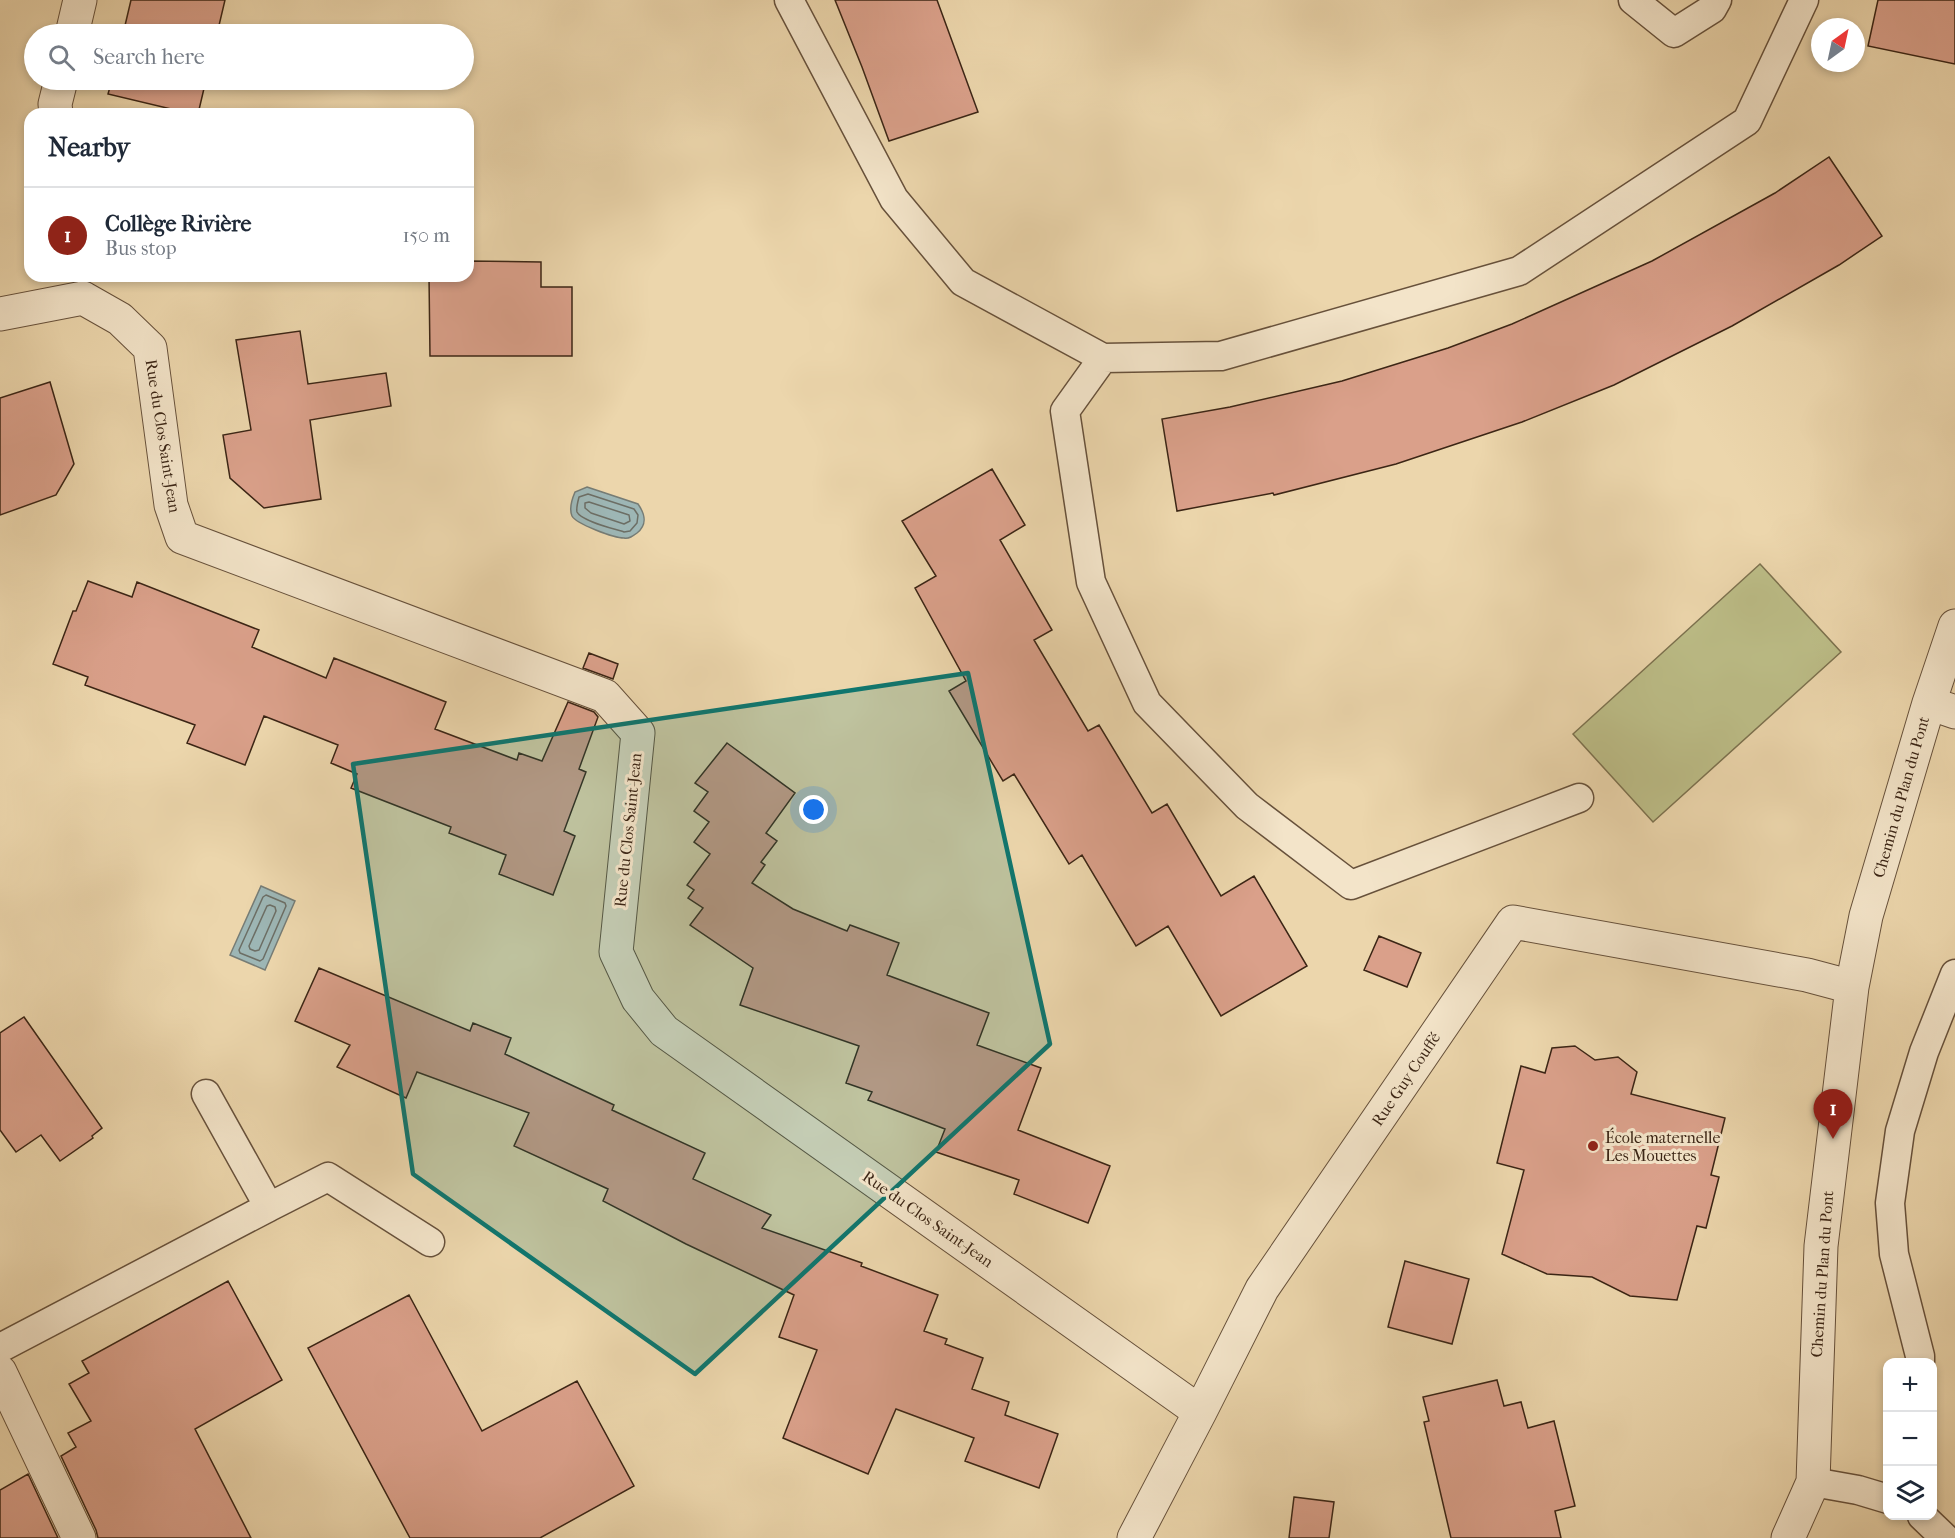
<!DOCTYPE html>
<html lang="en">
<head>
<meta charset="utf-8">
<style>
  body { margin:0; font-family:"IM FELL French Canon",serif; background:#f6f6f7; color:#1f2937 }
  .controls { position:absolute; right:18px; bottom:18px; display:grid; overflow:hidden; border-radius:12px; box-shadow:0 3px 9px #0003 }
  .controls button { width:54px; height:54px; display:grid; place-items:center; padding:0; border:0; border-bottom:2px solid #e0e1e3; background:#fff; color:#1f2937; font:30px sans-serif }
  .compass { position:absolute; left:1811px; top:18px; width:54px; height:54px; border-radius:50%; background:#fff; box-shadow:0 3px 9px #0003; rotate:33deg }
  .you { position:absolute; left:814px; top:810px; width:21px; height:21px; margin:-15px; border:4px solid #fff; border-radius:50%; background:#1a73e8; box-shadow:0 0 0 9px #1a73e833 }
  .badge { display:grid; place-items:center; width:39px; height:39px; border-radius:50%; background:#8f2418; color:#fff; font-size:20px; font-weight:700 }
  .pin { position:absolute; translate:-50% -50px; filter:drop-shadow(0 2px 3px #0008) }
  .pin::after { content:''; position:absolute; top:32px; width:21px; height:18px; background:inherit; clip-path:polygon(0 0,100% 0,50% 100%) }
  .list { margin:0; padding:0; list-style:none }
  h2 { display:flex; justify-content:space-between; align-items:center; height:78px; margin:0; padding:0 24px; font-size:26px }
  h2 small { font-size:20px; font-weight:400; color:#747a83 }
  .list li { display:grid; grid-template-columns:39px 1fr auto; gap:18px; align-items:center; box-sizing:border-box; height:96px; padding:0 24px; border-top:2px solid #e0e1e3 }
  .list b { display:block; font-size:22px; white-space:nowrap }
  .list p { margin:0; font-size:20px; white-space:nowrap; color:#747a83 }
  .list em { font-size:20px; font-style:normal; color:#747a83 }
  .icon { flex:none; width:33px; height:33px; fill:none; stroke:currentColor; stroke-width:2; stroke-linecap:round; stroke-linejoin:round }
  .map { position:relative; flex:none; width:1955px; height:1538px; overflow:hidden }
  .search { position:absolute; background:#fff; box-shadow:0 3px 9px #0003; left:24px; top:24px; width:450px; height:66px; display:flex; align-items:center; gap:15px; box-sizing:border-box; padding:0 21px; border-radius:33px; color:#747a83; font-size:22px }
  .panel { position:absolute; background:#fff; box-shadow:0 3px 9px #0003; left:24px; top:108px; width:450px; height:174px; border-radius:18px }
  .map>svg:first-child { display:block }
  .green { fill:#bcbd87; stroke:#7c714e; stroke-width:1.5 }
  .water { fill:#9db6b5; stroke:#767c75; stroke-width:1.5 }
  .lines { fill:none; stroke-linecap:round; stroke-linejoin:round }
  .shore { stroke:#6c6e65; stroke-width:1.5 }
  .building { fill:#daa08a; stroke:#3b2515; stroke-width:1.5 }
  .service-casing { stroke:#67513b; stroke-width:31 }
  .minor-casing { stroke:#67513b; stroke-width:35 }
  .service { stroke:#f3e4c9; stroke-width:28 }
  .minor { stroke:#f3e4c9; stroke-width:33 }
  .marked { fill:#0f766e; fill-opacity:0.2; stroke:#0f766e; stroke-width:4.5; stroke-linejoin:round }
  .poi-dot { fill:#8f2418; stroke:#f3e4c9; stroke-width:2 }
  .labels { text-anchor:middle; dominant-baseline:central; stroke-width:6; stroke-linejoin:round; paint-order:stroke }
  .street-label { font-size:16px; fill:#3b2515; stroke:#f3e4c9 }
  .poi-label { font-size:16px; fill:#3b2515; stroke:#f3e4c9; text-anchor:start }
</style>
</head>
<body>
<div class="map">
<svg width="1955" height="1538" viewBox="0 0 1955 1538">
  <rect width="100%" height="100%" fill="#ecd6ac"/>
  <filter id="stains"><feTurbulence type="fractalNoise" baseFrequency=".00333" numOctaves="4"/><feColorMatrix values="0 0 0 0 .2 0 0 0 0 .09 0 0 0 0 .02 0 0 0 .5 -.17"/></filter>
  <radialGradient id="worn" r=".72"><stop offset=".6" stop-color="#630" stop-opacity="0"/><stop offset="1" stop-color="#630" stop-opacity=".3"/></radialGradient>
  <path class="green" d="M 1760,564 L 1841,652 L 1653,822 L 1573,734 Z"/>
  <path class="water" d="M 587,487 L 638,504 C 645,514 648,524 637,533 C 633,536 629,539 624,538 C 614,538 576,524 572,516 C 569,509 572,499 575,492 Z
    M 261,886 L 295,901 L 265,970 L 230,955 Z"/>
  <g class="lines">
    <path class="shore" d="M 588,494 L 634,509 L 638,515 L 637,523 L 630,531 L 624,532 C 615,529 581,521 577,512 C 576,508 578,501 579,497 Z
      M 589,502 L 629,515 L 630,521 L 624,524 L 591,513 L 585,508 L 585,503 Z
      M 266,895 L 285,903 L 286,906 L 263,959 L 260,961 L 240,953 L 239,950 L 263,897 Z
      M 270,905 L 275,907 L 276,911 L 259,950 L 255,951 L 250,949 L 249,946 L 267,906 Z"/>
  </g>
  <path class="building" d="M 131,0 L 225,0 L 217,34 L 123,34 Z
    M 835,0 L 937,0 L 978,112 L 889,141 L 862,67 Z
    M 1878,0 L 1955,0 L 1955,64 L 1868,46 Z
    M 112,80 L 206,80 L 198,114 L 192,114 L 108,94 Z
    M 1829,157 L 1882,236 L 1839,265 L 1732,326 L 1614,385 L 1522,422 L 1396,464 L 1274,495 L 1273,493 L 1177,511 L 1162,419 L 1230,407 L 1342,381 L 1448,348 L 1512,324 L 1652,261 L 1775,193 Z
    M 468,261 L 541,262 L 541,287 L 572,287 L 572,356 L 430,356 L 429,276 L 468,276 Z
    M 300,331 L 308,384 L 386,373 L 391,406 L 310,420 L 321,499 L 264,508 L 230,478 L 223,435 L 251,430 L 236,340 Z
    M 50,382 L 74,464 L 56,495 L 0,515 L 0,398 Z
    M 992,469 L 1025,525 L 1000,540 L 1052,630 L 1034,640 L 1088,731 L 1099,725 L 1152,813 L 1167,804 L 1221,896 L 1254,876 L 1307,966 L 1221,1016 L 1168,926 L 1136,946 L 1082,855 L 1069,864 L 1014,774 L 1003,781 L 949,691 L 966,681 L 915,588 L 936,576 L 902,521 Z
    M 88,581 L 132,597 L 137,582 L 259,630 L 252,647 L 326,678 L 334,658 L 446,702 L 435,729 L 517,760 L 519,753 L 542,761 L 568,702 L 594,712 L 598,717 L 579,769 L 586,772 L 564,831 L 575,836 L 553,895 L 499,874 L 506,855 L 449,833 L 451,827 L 351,788 L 357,774 L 331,763 L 338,745 L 264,716 L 245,765 L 187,743 L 195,725 L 85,685 L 88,677 L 53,664 L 73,611 L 76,611 Z
    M 589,653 L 618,664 L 613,679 L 583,668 Z
    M 727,743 L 795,793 L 766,833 L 777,841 L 761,862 L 765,865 L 752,883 L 793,909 L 847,931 L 850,925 L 899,943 L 887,975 L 989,1013 L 977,1045 L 1041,1068 L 1018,1130 L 1110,1166 L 1088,1223 L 1014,1194 L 1019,1180 L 936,1152 L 945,1129 L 868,1100 L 872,1092 L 846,1083 L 859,1046 L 740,1005 L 753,968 L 690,925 L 703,908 L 688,898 L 694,890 L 687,885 L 710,854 L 694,842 L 709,822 L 694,811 L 708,792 L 695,783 Z
    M 1379,936 L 1421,953 L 1407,987 L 1364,970 Z
    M 319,968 L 470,1031 L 473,1023 L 511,1038 L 505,1054 L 614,1105 L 612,1110 L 705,1153 L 693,1179 L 771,1215 L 762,1228 L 862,1263 L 861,1266 L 938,1295 L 924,1331 L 947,1339 L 945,1344 L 983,1358 L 972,1389 L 1009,1402 L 1005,1415 L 1058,1434 L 1039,1488 L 965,1461 L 974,1438 L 896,1409 L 868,1474 L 783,1438 L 817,1350 L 779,1337 L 794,1295 L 686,1244 L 603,1201 L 608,1189 L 514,1146 L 529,1113 L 417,1072 L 406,1098 L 337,1067 L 350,1045 L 295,1021 Z
    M 24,1017 L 102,1128 L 92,1136 L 93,1138 L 60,1161 L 41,1135 L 16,1152 L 0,1130 L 0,1033 Z
    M 1575,1046 L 1595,1060 L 1618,1057 L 1637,1072 L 1631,1094 L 1725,1118 L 1711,1175 L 1719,1177 L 1706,1228 L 1697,1226 L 1677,1300 L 1630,1296 L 1592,1277 L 1547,1274 L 1502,1254 L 1524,1170 L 1497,1163 L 1521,1066 L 1545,1073 L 1552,1048 Z
    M 1405,1261 L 1469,1279 L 1452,1344 L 1388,1327 Z
    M 228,1281 L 282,1380 L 195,1429 L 251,1538 L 98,1538 L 96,1530 L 61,1456 L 76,1447 L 68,1433 L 91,1421 L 69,1384 L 89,1373 L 82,1361 Z
    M 409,1295 L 482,1431 L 577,1381 L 634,1486 L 540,1538 L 410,1538 L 308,1348 Z
    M 1497,1380 L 1504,1406 L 1521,1402 L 1528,1428 L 1554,1421 L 1575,1506 L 1555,1511 L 1561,1538 L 1451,1538 L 1424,1422 L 1429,1421 L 1423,1397 Z
    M 28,1474 L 58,1538 L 0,1538 L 0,1490 Z
    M 1294,1497 L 1334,1502 L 1329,1538 L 1289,1538 Z"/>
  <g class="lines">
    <defs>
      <path id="service" d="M 789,0 L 894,199 L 963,282 L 1103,358
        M 1633,0 L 1674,33 L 1712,9 L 1717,0
        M 1579,798 L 1351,885 L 1247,806 L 1147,703 L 1091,582 L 1065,411 L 1103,358 L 1221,356 L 1519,271 L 1747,121 L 1804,0
        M 269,1207 L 328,1177 L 430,1242
        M 0,1348 L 269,1207 L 206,1094
        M 1920,1362 L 1920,1356 L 1894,1254 L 1890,1203 L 1900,1131 L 1924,1052 L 1955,974
        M 1813,1482 L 1858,1490 L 1888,1499
        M 1922,1516 L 1945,1538"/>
      <path id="minor" d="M 72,34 L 80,0
        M 56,114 L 55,104 L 61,80
        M 83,298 L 120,319 L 150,348 L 171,505 L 182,537 L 605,696 L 638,733 L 616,952 L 638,999 L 664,1031 L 1200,1412
        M 0,314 L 83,298
        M 1929,703 L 1955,712
        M 0,1372 L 79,1538
        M 1134,1538 L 1200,1412 L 1262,1289 L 1513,922 L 1807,975 L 1852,987
        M 1788,1538 L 1813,1482 L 1821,1246 L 1852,987 L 1866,916 L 1929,703 L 1955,626"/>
    </defs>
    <use href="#service" class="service-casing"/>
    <use href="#minor" class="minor-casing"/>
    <use href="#service" class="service"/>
    <use href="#minor" class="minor"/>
  </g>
  <path class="marked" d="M 968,673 L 1050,1044 L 695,1374 L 413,1174 L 353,764 Z"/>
  <circle class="poi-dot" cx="1593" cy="1146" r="6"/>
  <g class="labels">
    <g class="street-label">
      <text transform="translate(163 436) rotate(81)">Rue du Clos Saint-Jean</text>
      <text transform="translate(1901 797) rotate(-74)">Chemin du Plan du Pont</text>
      <text transform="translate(628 830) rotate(-84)">Rue du Clos Saint-Jean</text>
      <text transform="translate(1406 1079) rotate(-56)">Rue Guy Couffé</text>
      <text transform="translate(928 1219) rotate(35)">Rue du Clos Saint-Jean</text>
      <text transform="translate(1822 1274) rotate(-86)">Chemin du Plan du Pont</text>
    </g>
    <g class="poi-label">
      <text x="1605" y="1137">École maternelle<tspan x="1605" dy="18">Les Mouettes</tspan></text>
    </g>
  </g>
  <rect width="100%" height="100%" filter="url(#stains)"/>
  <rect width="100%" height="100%" fill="url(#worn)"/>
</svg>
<div class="controls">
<button>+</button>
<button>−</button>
<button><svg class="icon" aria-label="layers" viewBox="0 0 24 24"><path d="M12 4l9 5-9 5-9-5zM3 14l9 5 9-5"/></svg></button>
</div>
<svg class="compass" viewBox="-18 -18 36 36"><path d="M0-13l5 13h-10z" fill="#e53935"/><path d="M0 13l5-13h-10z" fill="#747a83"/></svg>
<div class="you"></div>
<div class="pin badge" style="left:1833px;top:1139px">1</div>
<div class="search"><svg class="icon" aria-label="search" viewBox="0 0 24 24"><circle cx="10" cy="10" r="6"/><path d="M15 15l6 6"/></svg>Search here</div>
<section class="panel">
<h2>Nearby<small></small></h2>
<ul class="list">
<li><span class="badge">1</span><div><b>Collège Rivière</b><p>Bus stop</p></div><em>150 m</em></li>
</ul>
</section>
</div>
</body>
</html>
